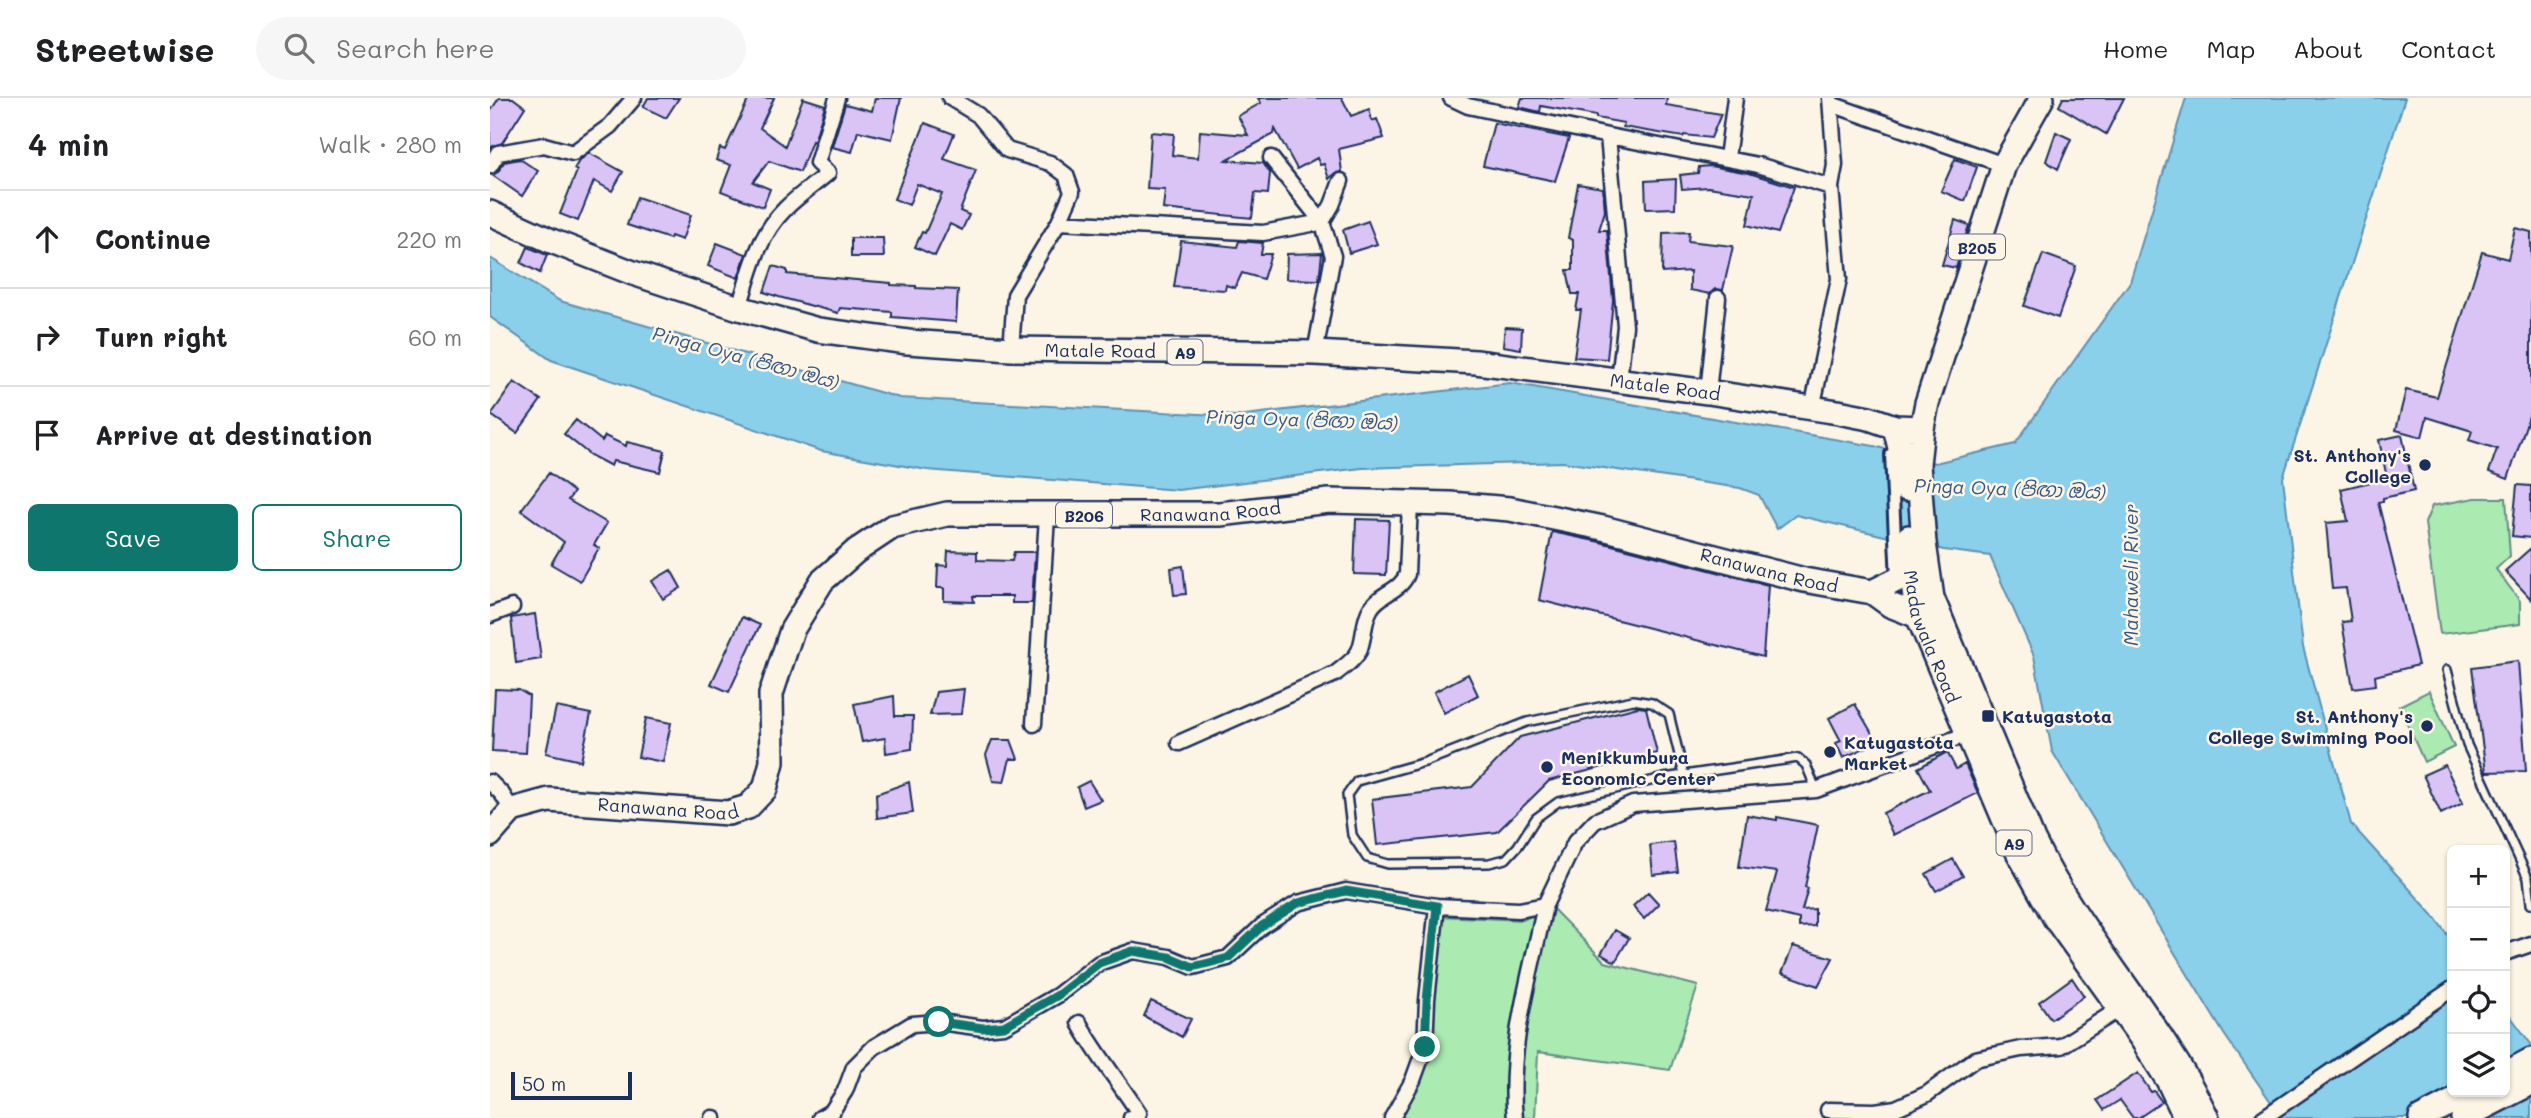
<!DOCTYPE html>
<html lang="en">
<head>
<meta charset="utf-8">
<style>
  body { margin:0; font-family:Mali,"Noto Sans Sinhala",sans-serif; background:#f6f6f6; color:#202124 }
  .controls { position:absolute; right:21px; bottom:21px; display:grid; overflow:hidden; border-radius:10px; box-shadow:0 2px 5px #0004 }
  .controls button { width:63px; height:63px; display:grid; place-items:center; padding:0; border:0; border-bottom:2px solid #e0e0e0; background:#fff; color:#202124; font:35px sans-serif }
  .scale { position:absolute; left:21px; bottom:18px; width:121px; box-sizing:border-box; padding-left:7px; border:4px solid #1b2f5e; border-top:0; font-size:19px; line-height:24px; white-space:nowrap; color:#1b2f5e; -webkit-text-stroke:5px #fcf5e5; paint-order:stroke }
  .stop { position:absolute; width:21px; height:21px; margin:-16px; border:5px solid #0f766e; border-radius:50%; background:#fff }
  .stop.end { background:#0f766e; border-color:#fff; box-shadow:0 2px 7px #0008 }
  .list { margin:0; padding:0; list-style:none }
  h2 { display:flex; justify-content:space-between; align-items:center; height:91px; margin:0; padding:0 28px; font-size:30px }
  h2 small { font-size:23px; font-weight:400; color:#757577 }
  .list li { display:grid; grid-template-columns:46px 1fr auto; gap:21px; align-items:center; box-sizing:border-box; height:98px; padding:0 28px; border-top:2px solid #e0e0e0 }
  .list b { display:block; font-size:26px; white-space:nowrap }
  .list em { font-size:23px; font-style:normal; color:#757577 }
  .actions { display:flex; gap:14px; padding:21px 28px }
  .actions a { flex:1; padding:16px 0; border:2px solid #0f766e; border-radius:10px; text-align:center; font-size:24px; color:#0f766e }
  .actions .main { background:#0f766e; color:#fff }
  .icon { flex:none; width:38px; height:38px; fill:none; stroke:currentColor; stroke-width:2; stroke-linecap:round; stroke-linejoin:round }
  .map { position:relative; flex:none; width:2041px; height:1020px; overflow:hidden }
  header { display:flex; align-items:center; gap:42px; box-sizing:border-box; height:98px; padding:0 35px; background:#fff; border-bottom:2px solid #e0e0e0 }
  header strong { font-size:33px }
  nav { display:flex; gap:38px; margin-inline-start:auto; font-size:24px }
  .search { width:490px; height:63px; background:#f6f6f6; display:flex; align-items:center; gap:18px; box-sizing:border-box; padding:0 24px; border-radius:38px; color:#757577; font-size:26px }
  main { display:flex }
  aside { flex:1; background:#fff }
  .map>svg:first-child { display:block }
  .green { fill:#abeab1; stroke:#638c88; stroke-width:2 }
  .water { fill:#8ad0eb; stroke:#5e90b3; stroke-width:2 }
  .building { fill:#dac4f5; stroke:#1b2f5e; stroke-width:2 }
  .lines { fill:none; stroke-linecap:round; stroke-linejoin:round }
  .service-casing { stroke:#1b2f5e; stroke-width:12 }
  .pedestrian-casing { stroke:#1b2f5e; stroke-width:16 }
  .minor-casing { stroke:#1b2f5e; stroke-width:19 }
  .primary-casing { stroke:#1b2f5e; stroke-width:28 }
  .trunk-casing { stroke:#1b2f5e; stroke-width:28 }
  .service { stroke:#fcf5e5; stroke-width:7 }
  .pedestrian { stroke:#fcf5e5; stroke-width:10 }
  .minor { stroke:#fcf5e5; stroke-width:14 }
  .primary { stroke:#fcf5e5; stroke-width:23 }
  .trunk { stroke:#fcf5e5; stroke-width:23 }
  .route { stroke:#0f766e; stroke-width:9 }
  .poi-dot { fill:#1b2f5e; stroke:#fcf5e5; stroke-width:2.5 }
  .labels { text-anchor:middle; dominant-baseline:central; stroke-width:5; stroke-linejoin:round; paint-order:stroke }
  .shield { fill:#fcf5e5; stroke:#5e6a86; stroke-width:2 }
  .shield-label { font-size:16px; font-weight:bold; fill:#1b2f5e }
  .street-label { font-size:18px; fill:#1b2f5e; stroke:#fcf5e5 }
  .poi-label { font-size:18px; font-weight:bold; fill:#1b2f5e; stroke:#fcf5e5; text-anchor:start }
  .water-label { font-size:19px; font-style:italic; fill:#375781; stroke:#fcf5e5 }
</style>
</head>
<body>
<header>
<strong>Streetwise</strong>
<div class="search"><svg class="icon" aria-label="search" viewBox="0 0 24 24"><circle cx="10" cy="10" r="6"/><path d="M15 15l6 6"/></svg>Search here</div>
<nav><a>Home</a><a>Map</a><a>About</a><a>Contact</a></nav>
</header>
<main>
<aside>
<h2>4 min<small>Walk · 280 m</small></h2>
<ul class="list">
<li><svg class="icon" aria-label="ahead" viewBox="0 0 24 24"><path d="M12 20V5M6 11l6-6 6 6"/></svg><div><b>Continue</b></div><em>220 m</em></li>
<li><svg class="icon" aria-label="right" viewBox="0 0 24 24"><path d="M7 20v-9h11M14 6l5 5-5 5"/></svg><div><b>Turn right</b></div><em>60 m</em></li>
<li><svg class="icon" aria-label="arrive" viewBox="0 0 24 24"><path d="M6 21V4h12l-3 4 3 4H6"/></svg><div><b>Arrive at destination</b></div></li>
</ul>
<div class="actions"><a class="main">Save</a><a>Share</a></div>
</aside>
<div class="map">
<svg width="2041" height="1020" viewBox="0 0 2041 1020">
  <rect width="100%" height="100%" fill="#fcf5e5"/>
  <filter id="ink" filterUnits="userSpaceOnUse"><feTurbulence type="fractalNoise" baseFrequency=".0143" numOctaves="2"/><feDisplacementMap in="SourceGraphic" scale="14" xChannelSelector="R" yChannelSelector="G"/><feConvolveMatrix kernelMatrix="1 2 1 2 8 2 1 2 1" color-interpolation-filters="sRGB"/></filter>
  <g filter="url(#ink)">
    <path class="green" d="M 1985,400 L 2016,400 L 2020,458 L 2006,471 L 2030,503 L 2030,526 L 1950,536 L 1935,425 L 1942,408 Z
      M 1939,593 L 1964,649 L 1934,664 L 1909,608 Z
      M 1060,808 L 1115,864 L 1208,888 L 1180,972 L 1048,954 L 1045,1020 L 902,1020 L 923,982 L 949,818 L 1033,822 Z"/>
    <path class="water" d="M 1696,0 L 1915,0 L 1793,380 L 1813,549 L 1861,726 L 1943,817 L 1962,843 L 1962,994 L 2015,994 L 2015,911 L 2041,946 L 2041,1020 L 1792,1020 L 1734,936 L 1562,653 L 1544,558 L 1500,458 L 1454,452 L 1306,417 L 1287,431 L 1269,397 L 1250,390 L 1073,364 L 872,370 L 688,392 L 437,372 L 331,353 L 61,262 L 0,219 L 0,160 L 70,203 L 410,300 L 746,318 L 1020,285 L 1384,348 L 1445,365 L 1525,346 L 1640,184 Z"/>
    <path class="building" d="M 9,0 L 23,0 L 35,9 L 12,45 L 0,50 L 0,14 Z
      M 158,0 L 189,0 L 176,20 L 153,9 Z
      M 259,0 L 284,0 L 270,30 L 295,48 L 313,0 L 335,7 L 324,44 L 322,43 L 310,74 L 279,63 L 263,84 L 280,91 L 273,109 L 231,93 L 241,67 L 226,62 L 230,50 L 235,52 Z
      M 385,0 L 411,0 L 402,41 L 368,33 L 362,54 L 342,49 L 355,6 L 382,13 Z
      M 768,0 L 852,0 L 861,18 L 879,11 L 882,23 L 887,21 L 894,40 L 849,51 L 852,74 L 845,75 L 839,81 L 834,66 L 830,67 L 827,60 L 807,71 L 785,31 L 784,36 L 736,62 L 773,65 L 780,75 L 778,96 L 765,95 L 762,120 L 673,111 L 675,92 L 657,91 L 661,34 L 684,36 L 682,57 L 708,60 L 710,33 L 758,37 L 748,18 L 771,5 Z
      M 1032,0 L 1177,0 L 1176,7 L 1231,16 L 1221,40 L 1194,37 L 1193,39 L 1133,29 L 1134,25 L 1106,20 L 1106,18 L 1051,8 L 1050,14 L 1029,9 Z
      M 1573,0 L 1634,0 L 1616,36 L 1569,8 Z
      M 435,25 L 464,36 L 454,61 L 486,72 L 470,113 L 479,117 L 472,132 L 460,126 L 445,158 L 425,149 L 432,134 L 435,135 L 452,96 L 427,86 L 419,107 L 404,101 Z
      M 1004,25 L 1079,40 L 1065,83 L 993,68 Z
      M 1566,34 L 1581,41 L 1568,71 L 1556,63 Z
      M 99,55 L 133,74 L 122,93 L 104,83 L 88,123 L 70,116 L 87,73 L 84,71 L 89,63 Z
      M 30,61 L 48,73 L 32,98 L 2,77 L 8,74 L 14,64 Z
      M 1465,61 L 1487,69 L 1475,103 L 1451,93 Z
      M 1220,68 L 1259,75 L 1304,89 L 1288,135 L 1257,127 L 1264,96 L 1218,89 L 1192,91 L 1190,77 L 1208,75 L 1209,69 Z
      M 1186,81 L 1185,110 L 1156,111 L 1155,83 Z
      M 1088,86 L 1113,90 L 1115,113 L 1109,132 L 1117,132 L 1123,202 L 1117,261 L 1084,259 L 1091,212 L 1086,212 L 1089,196 L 1082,196 L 1077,172 L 1083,172 L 1083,142 L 1078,140 Z
      M 147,99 L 201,117 L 192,142 L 181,138 L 180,141 L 137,127 Z
      M 1465,122 L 1479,127 L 1466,170 L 1452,167 Z
      M 878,123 L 887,146 L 859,155 L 853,132 Z
      M 2025,130 L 2041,134 L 2041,312 L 2018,381 L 1999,374 L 2007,351 L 1979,342 L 1982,333 L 1937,319 L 1932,339 L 1906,332 L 1916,292 L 1947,299 L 1992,154 L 2018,161 Z
      M 1199,134 L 1198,143 L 1243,148 L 1233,192 L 1225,191 L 1220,196 L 1200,192 L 1200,173 L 1172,175 L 1173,135 Z
      M 361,140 L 393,140 L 394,159 L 361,159 Z
      M 691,143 L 747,149 L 749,143 L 773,145 L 771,156 L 781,156 L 773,181 L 752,175 L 745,190 L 736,187 L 735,192 L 684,189 Z
      M 227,145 L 256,156 L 248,180 L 218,168 Z
      M 38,149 L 57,157 L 50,175 L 31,165 Z
      M 832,155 L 829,182 L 796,181 L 797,156 Z
      M 1553,156 L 1586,168 L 1568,220 L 1534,208 Z
      M 283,168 L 297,172 L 297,176 L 401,185 L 401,187 L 426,188 L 426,190 L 468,192 L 466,224 L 402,219 L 402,214 L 350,210 L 348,215 L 289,199 L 274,194 Z
      M 1015,229 L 1032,230 L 1031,251 L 1013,248 Z
      M 24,284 L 51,302 L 27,335 L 1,317 Z
      M 86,322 L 112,343 L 115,338 L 136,348 L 137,344 L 175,353 L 170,374 L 123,363 L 121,368 L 100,357 L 74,336 Z
      M 1912,337 L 1924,393 L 1893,400 L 1893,403 L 1888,404 L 1928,567 L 1885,578 L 1886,587 L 1863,590 L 1852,524 L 1861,523 L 1856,490 L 1842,491 L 1836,425 L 1858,423 L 1851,391 L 1897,380 L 1889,342 Z
      M 59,375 L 84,394 L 78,402 L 117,425 L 104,447 L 109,450 L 90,483 L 61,466 L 74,444 L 31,412 Z
      M 2027,387 L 2041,388 L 2041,440 L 2022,438 Z
      M 866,421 L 899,422 L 896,477 L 864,476 Z
      M 1062,434 L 1110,444 L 1278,487 L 1273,559 L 1049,502 Z
      M 2041,450 L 2041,501 L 2015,473 Z
      M 458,453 L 487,454 L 487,462 L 522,463 L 524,454 L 545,454 L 542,505 L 522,505 L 522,498 L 483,498 L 484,504 L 454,503 L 454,490 L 447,490 L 448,467 L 457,468 Z
      M 693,468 L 696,496 L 684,497 L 681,470 Z
      M 181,472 L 191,490 L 173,501 L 162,483 Z
      M 45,516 L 51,561 L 26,565 L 21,520 Z
      M 252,519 L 270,527 L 239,594 L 221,586 Z
      M 2028,563 L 2036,673 L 1996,674 L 1982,569 Z
      M 978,576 L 988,597 L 954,615 L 944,594 Z
      M 5,591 L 29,592 L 39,598 L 36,655 L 2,653 Z
      M 474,591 L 471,616 L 440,617 L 446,594 Z
      M 404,598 L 405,618 L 423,618 L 422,651 L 396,655 L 395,640 L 372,644 L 364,606 Z
      M 1365,606 L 1387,644 L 1353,660 L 1346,645 L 1351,643 L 1339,620 Z
      M 66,609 L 101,616 L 91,663 L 56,655 Z
      M 1148,609 L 1156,610 L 1167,655 L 1059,683 L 1007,734 L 887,747 L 882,701 L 982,689 L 1030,639 Z
      M 156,620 L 181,625 L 173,664 L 148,659 Z
      M 502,642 L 521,642 L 528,661 L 520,661 L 514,684 L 503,683 L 496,657 Z
      M 1457,654 L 1466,671 L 1475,666 L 1488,695 L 1403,737 L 1393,715 L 1440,692 L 1428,670 Z
      M 1955,667 L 1973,705 L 1951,716 L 1933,677 Z
      M 599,683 L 611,702 L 594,709 L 587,689 Z
      M 419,684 L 423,715 L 387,720 L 386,696 Z
      M 1257,717 L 1287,722 L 1287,719 L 1328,727 L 1315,789 L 1318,790 L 1312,812 L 1325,811 L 1325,828 L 1309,829 L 1309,821 L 1276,813 L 1287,774 L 1249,769 Z
      M 1184,744 L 1188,774 L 1163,777 L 1160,747 Z
      M 1463,761 L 1473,778 L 1446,793 L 1436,776 Z
      M 1158,794 L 1169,806 L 1154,821 L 1143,808 Z
      M 1125,832 L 1139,840 L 1125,864 L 1111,856 Z
      M 1303,848 L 1343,860 L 1328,888 L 1292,875 Z
      M 1582,880 L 1594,898 L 1561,921 L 1549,904 Z
      M 661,903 L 701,921 L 692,939 L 654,918 Z
      M 1648,975 L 1661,994 L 1664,993 L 1672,1004 L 1648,1020 L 1643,1020 L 1630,1002 L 1614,1012 L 1607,1002 Z"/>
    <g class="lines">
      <defs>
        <path id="service" d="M 1957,572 L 1977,647 L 2038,780 L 2041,806
          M 1194,677 L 1179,616 L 1162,605 L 1143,602 L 1037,624 L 935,664 L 867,683 L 857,697 L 862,737 L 877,760 L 898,766 L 999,765 L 1016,761 L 1028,748 L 1046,720 L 1068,704 L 1174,680 L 1308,660 L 1316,667 L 1326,691"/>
        <path id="pedestrian" d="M 1401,356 L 1407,482"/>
        <path id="minor" d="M 460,0 L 488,17 L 517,52 L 560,65 L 576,77 L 582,94 L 569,124 L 525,197 L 521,251
          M 961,0 L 978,8 L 1118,38
          M 1341,6 L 1514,67
          M 781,60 L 832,124 L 843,158 L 825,255
          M 1237,60 L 1245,0
          M 0,68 L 8,55 L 54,47 L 83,55 L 120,28 L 144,0
          M 569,124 L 773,135 L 832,124 L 842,107 L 851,83
          M 249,210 C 260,174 268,138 295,111 C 308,98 324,87 338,75 L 327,65 L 347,0
          M 1129,283 L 1135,228 L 1118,38 L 1268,67 L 1341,89
          M 1218,294 L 1228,200
          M 1322,311 L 1349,181 L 1341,89 L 1345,67 L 1340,0
          M 0,517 L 22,509
          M 544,626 L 557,418
          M 689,645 L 845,576 C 853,569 864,563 869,553 C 875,539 873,522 881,510 C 890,495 911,493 917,476 L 920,405
          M 0,684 L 12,696 L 22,712
          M 2015,855 L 2041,846
          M 589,925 C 607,957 629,984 649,1015 L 641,1020
          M 1338,1012 L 1385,1013 L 1406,1010 L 1437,996 L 1485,961 L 1531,951 L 1571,948 L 1631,910
          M 222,1020 L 224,1020
          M 330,1020 L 342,1013 L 355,993 L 364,969 L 384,949 L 422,926 L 449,924 L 493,930 L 514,928 L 568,897 L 609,865 L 643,853 L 679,859 L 703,869 L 738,860 L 772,828 L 808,805 L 856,793 L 947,808 L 1029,812 L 1055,807 L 1085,744 L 1105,723 L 1143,706 L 1326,692 L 1483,634
          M 902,1020 L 923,982 L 935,949 L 937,902 L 947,808
          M 1025,1020 C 1017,950 1041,875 1055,807
          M 1773,1020 L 1962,891"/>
        <g id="primary">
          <path d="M 1432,330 L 1437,305 L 1514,67 L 1552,0"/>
          <path d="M 1382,494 L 1421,475"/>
          <path id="s1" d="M 0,737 L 22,712 L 59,702 L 238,715 L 258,709 L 275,691 L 282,664 L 281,596 L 302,532 L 332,483 L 366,453 L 402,429 L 457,416 L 730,416 L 839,403 L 960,406 L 1020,411 L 1113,430 L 1314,482 L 1382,494 L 1400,507 L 1428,518"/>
        </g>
        <g id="trunk">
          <path id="s2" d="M 0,115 L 59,142 L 143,175 L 249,210 L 328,232 L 418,244 L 521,251 L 825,255 L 986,264 L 1218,294 L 1348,314 L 1379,320 L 1405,329 L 1432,330 L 1428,366 L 1434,445 L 1442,500 L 1543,742 C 1591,841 1670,920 1717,1020"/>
          <path d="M 1405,329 L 1412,359 L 1416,391"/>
          <path id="s3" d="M 1419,439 L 1421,475 L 1428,518 L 1528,754 L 1565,820 L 1652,941 L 1678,982 L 1696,1020"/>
          <path d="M 2015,976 L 2041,962"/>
          <path d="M 1931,1020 L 1981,994"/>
          <path d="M 1973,1020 L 2041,985"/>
        </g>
      </defs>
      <use href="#service" class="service-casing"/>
      <use href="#pedestrian" class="pedestrian-casing"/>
      <use href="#minor" class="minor-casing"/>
      <use href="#primary" class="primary-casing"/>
      <use href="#trunk" class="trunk-casing"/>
      <use href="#service" class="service"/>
      <use href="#pedestrian" class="pedestrian"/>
      <use href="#minor" class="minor"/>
      <use href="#primary" class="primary"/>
      <use href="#trunk" class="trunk"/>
    </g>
  </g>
  <g class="lines" filter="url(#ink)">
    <path class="route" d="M 449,924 L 493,930 L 514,928 L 568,897 L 609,865 L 643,853 L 679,859 L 703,869 L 738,860 L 772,828 L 808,805 L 856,793 L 947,808 L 937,902 L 935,949"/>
  </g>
  <g class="poi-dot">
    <circle cx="1935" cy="367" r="7"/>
    <rect x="1491" y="611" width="14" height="14" rx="3.5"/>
    <circle cx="1937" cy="628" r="7"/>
    <circle cx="1340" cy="654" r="7"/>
    <circle cx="1057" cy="669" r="7"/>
  </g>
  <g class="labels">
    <g class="shield">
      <rect x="1459" y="136.5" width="56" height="25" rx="5"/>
      <rect x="677.5" y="241.5" width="35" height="25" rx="5"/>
      <rect x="566" y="404.5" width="56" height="25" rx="5"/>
      <rect x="1506.5" y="732.5" width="35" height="25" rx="5"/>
    </g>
    <g class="shield-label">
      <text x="1487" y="149">B205</text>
      <text x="695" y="254">A9</text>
      <text x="594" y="417">B206</text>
      <text x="1524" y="745">A9</text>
    </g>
    <g class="street-label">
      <text stroke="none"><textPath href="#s2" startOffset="632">Matale Road</textPath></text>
      <text stroke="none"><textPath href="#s2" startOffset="1199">Matale Road</textPath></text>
      <text stroke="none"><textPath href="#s1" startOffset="926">Ranawana Road</textPath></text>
      <text stroke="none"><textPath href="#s1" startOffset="1493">Ranawana Road</textPath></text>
      <text stroke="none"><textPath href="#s3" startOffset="103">Madawala Road</textPath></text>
      <text stroke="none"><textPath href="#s1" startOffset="191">Ranawana Road</textPath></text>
    </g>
    <g class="poi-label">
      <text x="1921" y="357" text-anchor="end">St. Anthony's<tspan x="1921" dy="21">College</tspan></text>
      <text x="1512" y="618">Katugastota</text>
      <text x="1923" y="618" text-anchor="end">St. Anthony's<tspan x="1923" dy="21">College Swimming Pool</tspan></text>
      <text x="1354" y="644">Katugastota<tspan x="1354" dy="21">Market</tspan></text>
      <text x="1071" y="659">Menikkumbura<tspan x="1071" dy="21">Economic Center</tspan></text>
    </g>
    <g class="water-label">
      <text transform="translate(256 259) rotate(15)">Pinga Oya (පිඟා ඔය)</text>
      <text transform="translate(812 321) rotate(2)">Pinga Oya (පිඟා ඔය)</text>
      <text transform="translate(1520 390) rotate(2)">Pinga Oya (පිඟා ඔය)</text>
      <text transform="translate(1640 477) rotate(-90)">Mahaweli River</text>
    </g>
  </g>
</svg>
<div class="controls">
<button>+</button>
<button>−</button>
<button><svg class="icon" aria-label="locate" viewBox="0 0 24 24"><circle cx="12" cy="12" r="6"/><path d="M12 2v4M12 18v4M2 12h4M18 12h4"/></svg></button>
<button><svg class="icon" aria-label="layers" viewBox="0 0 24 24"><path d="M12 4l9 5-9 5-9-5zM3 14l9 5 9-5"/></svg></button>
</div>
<div class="scale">50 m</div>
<div class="stop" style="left:449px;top:924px"></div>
<div class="stop end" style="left:935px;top:949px"></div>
</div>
</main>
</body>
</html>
